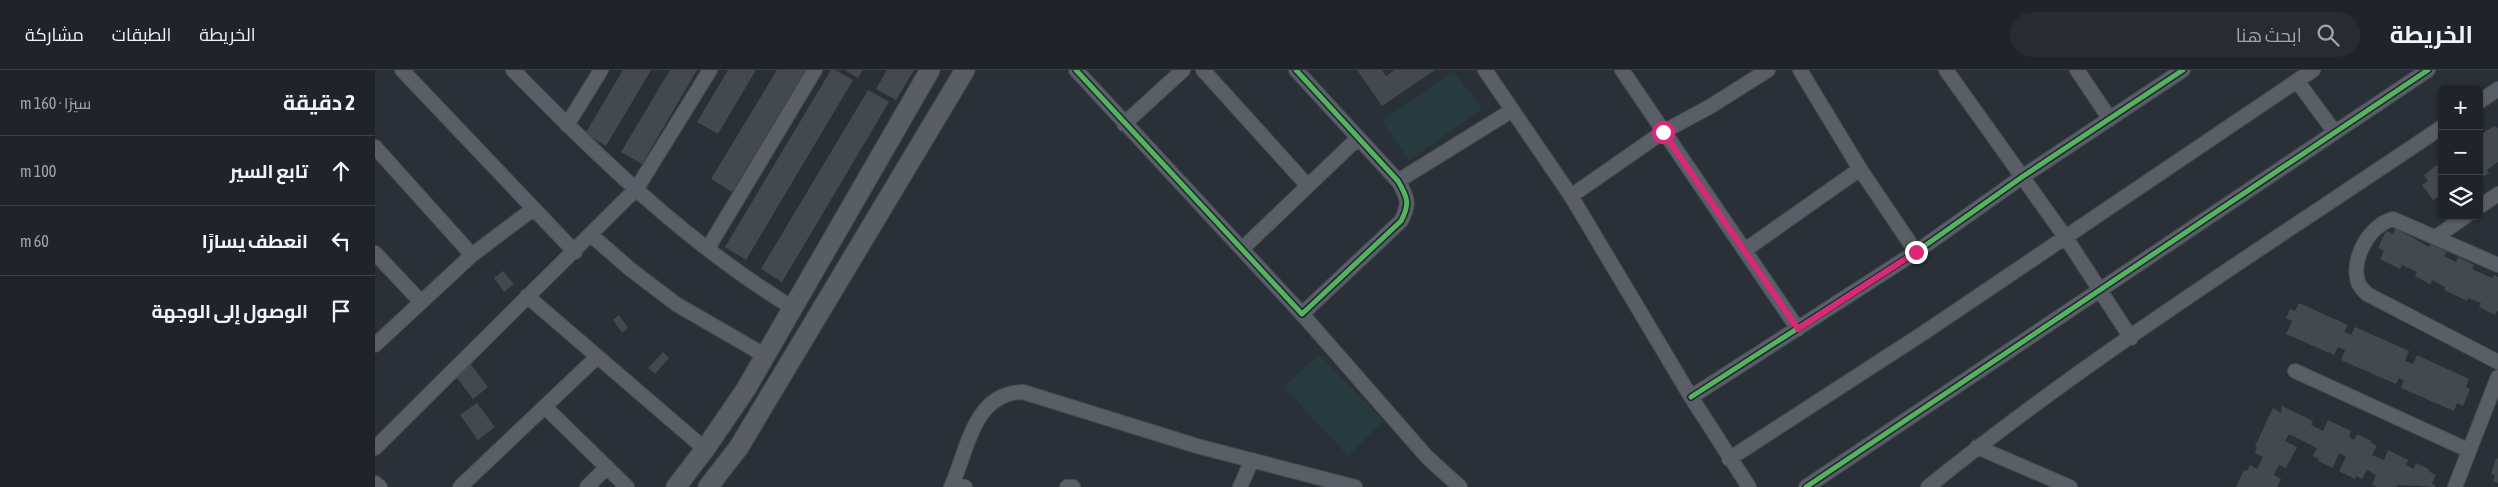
<!DOCTYPE html>
<html lang="ar">
<head>
<meta charset="utf-8">
<style>
  body { margin:0; font-family:"Asap Condensed",Cairo,sans-serif; background:#282c32; color:#f1f3f6; direction:rtl }
  .controls { position:absolute; right:15px; top:15px; display:grid; overflow:hidden; border-radius:8px; box-shadow:0 1px 4px #0004 }
  .controls button { width:45px; height:45px; display:grid; place-items:center; padding:0; border:0; border-bottom:1px solid #3d4147; background:#20242a; color:#f1f3f6; font:25px sans-serif }
  .stop { position:absolute; width:15px; height:15px; margin:-11px; border:4px solid #db2777; border-radius:50%; background:#fff }
  .stop.end { background:#db2777; border-color:#fff; box-shadow:0 1px 5px #0008 }
  .list { margin:0; padding:0; list-style:none }
  h2 { display:flex; justify-content:space-between; align-items:center; height:65px; margin:0; padding:0 20px; font-size:21px }
  h2 small { font-size:16px; font-weight:400; color:#a2a4a8 }
  .list li { display:grid; grid-template-columns:32px 1fr auto; gap:15px; align-items:center; box-sizing:border-box; height:70px; padding:0 20px; border-top:1px solid #3d4147 }
  .list b { display:block; font-size:19px; white-space:nowrap }
  .list em { font-size:16px; font-style:normal; color:#a2a4a8 }
  .icon { flex:none; width:28px; height:28px; fill:none; stroke:currentColor; stroke-width:2; stroke-linecap:round; stroke-linejoin:round }
  .map { position:relative; flex:none; width:2123px; height:417px; overflow:hidden; direction:ltr }
  header { display:flex; align-items:center; gap:30px; box-sizing:border-box; height:70px; padding:0 25px; background:#20242a; border-bottom:1px solid #3d4147 }
  header strong { font-size:24px }
  nav { display:flex; gap:28px; margin-inline-start:auto; font-size:18px }
  .search { width:350px; height:45px; background:#282c32; display:flex; align-items:center; gap:12px; box-sizing:border-box; padding:0 18px; border-radius:28px; color:#a2a4a8; font-size:19px }
  main { display:flex }
  aside { flex:1; background:#20242a }
  .map>svg:first-child { display:block }
  .green { fill:#273a3e }
  .building { fill:#444950 }
  .lines { fill:none; stroke-linecap:round; stroke-linejoin:round }
  .minor-casing { stroke:#484c53; stroke-width:16 }
  .secondary-casing { stroke:#484c53; stroke-width:21 }
  .minor { stroke:#5a5e66; stroke-width:14 }
  .secondary { stroke:#595d64; stroke-width:19 }
  .cycleway-casing { stroke:#1d2633; stroke-width:8 }
  .cycleway { stroke:#56b35d; stroke-width:5 }
  .route { stroke:#db2777; stroke-width:6 }
</style>
</head>
<body>
<header>
<strong>الخريطة</strong>
<div class="search"><svg class="icon" aria-label="search" viewBox="0 0 24 24"><circle cx="10" cy="10" r="6"/><path d="M15 15l6 6"/></svg>ابحث هنا</div>
<nav><a>الخريطة</a><a>الطبقات</a><a>مشاركة</a></nav>
</header>
<main>
<div class="map">
<svg width="2123" height="417" viewBox="0 0 2123 417">
  <rect width="100%" height="100%" fill="#2a3038"/>
  <path class="green" d="M 1079,1 L 1107,39 L 1034,91 L 1007,51 Z
    M 944,284 L 1009,351 L 973,386 L 909,317 Z"/>
  <path class="building" d="M 248,0 L 276,0 L 231,76 L 210,64 Z
    M 295,0 L 322,0 L 267,94 L 246,82 Z
    M 353,0 L 381,0 L 343,64 L 322,52 Z
    M 402,0 L 431,0 L 357,122 L 336,109 Z
    M 456,0 L 460,0 L 478,10 L 371,190 L 350,177 Z
    M 470,0 L 488,0 L 483,8 Z
    M 512,0 L 539,0 L 521,30 L 501,19 Z
    M 982,0 L 1007,0 L 1011,6 L 1020,0 L 1060,0 L 1007,36 Z
    M 493,20 L 514,32 L 407,212 L 386,199 Z
    M 2119,56 L 2123,58 L 2123,92 L 2112,100 L 2114,103 L 2104,110 L 2104,72 L 2108,69 L 2105,65 Z
    M 2062,95 L 2064,98 L 2067,96 L 2067,133 L 2063,127 L 2058,130 L 2047,115 L 2053,111 L 2049,105 Z
    M 2021,158 L 2054,177 L 2055,174 L 2072,182 L 2069,186 L 2081,192 L 2083,187 L 2099,195 L 2097,199 L 2117,208 L 2119,205 L 2123,207 L 2123,240 L 2120,245 L 2104,237 L 2106,233 L 2093,228 L 2092,231 L 2069,220 L 2070,217 L 2057,210 L 2055,214 L 2040,206 L 2042,202 L 2027,195 L 2025,199 L 2005,189 L 2009,181 L 2003,178 L 2011,161 L 2018,164 Z
    M 128,201 L 139,214 L 129,222 L 119,208 Z
    M 1924,233 L 1973,255 L 1969,262 L 1976,265 L 1980,257 L 2034,281 L 2030,291 L 2038,294 L 2042,285 L 2094,309 L 2091,317 L 2095,319 L 2088,336 L 2082,333 L 2079,341 L 2026,318 L 2029,310 L 2024,308 L 2021,314 L 1966,290 L 1970,280 L 1963,277 L 1959,285 L 1911,264 L 1917,251 L 1911,248 L 1915,239 L 1920,241 Z
    M 244,245 L 253,258 L 247,263 L 238,250 Z
    M 288,282 L 294,288 L 280,304 L 273,298 Z
    M 94,292 L 113,317 L 98,329 L 79,304 Z
    M 102,333 L 120,357 L 103,370 L 85,345 Z
    M 1907,336 L 1938,351 L 1936,355 L 1948,361 L 1953,350 L 1976,361 L 1974,367 L 1979,370 L 1982,364 L 1997,371 L 1996,373 L 2002,376 L 1997,385 L 2009,390 L 2013,380 L 2033,390 L 2031,395 L 2039,399 L 2041,393 L 2054,399 L 2053,401 L 2061,405 L 2057,413 L 2061,417 L 2022,415 L 2022,417 L 2002,417 L 1997,414 L 2001,405 L 1992,400 L 1987,409 L 1981,406 L 1980,409 L 1964,401 L 1971,387 L 1964,383 L 1958,398 L 1943,391 L 1944,389 L 1938,386 L 1942,378 L 1914,364 L 1910,371 L 1922,377 L 1911,398 L 1904,395 L 1899,405 L 1906,409 L 1902,417 L 1861,417 L 1869,400 L 1872,401 L 1875,395 L 1882,399 L 1888,387 L 1880,383 L 1882,377 L 1880,376 L 1898,338 L 1906,343 Z
    M 2121,388 L 2123,389 L 2123,413 L 2118,411 L 2120,405 L 2116,404 Z"/>
  <g class="lines">
    <defs>
      <path id="minor" d="M 27,0 L 200,182
        M 138,0 C 223,87 314,175 418,238
        M 701,0 L 927,244 L 1026,151 C 1035,134 1033,128 1023,111 L 921,0
        M 828,0 L 932,115
        M 1110,0 L 1196,126 L 1316,327 L 1374,417
        M 1247,0 L 1423,259
        M 1425,0 L 1485,99 L 1541,182
        M 1571,0 L 1691,168 L 1756,268
        M 1702,0 L 1735,49
        M 1922,11 L 1959,61
        M 2104,32 L 2123,19
        M 749,54 L 808,0
        M 192,55 L 226,0
        M 0,77 L 97,185
        M 1023,111 L 1136,41
        M 1196,126 L 1288,62 L 1336,36 L 1393,0
        M 2104,137 L 2123,124
        M 216,165 L 255,199 L 301,234 L 391,286
        M 2061,167 L 2091,146
        M 333,178 L 440,0
        M 867,179 L 983,68
        M 1370,180 L 1485,99
        M 0,183 L 46,232
        M 2123,195 L 2018,149 C 1994,155 1976,189 1983,212 C 1984,216 1989,221 1992,224 L 2123,292
        M 152,226 L 330,379
        M 927,244 L 1052,387 L 1085,417
        M 0,275 L 97,185 L 158,139
        M 1920,301 L 2093,380
        M 1316,327 L 1541,182 L 1647,107 L 1808,0
        M 170,337 L 252,417
        M 1602,377 L 1695,417
        M 0,378 L 262,118 L 335,0
        M 1354,389 L 1550,262 L 1938,0
        M 0,413 L 5,417
        M 578,413 L 590,417
        M 85,417 L 222,287
        M 212,417 L 232,397
        M 576,417 C 593,380 598,323 648,322 L 822,376 L 980,417
        M 692,417 L 698,417
        M 865,417 L 877,390
        M 1431,417 L 2053,0
        M 1553,417 C 1715,286 1894,174 2067,57
        M 2080,417 L 2123,307"/>
      <path id="secondary" d="M 301,417 L 330,379 L 371,319 L 555,0
        M 333,417 L 364,377 L 590,0"/>
    </defs>
    <use href="#minor" class="minor-casing"/>
    <use href="#secondary" class="secondary-casing"/>
    <use href="#minor" class="minor"/>
    <use href="#secondary" class="secondary"/>
    <defs>
      <path id="cycleway" d="M 701,0 L 927,244 L 1026,151 C 1035,134 1033,128 1023,111 L 921,0
        M 1316,327 L 1541,182 L 1647,107 L 1808,0
        M 1431,417 L 2053,0"/>
    </defs>
    <use href="#cycleway" class="cycleway-casing"/>
    <use href="#cycleway" class="cycleway"/>
  </g>
  <g class="lines">
    <path class="route" d="M 1288,62 L 1423,259 L 1541,182"/>
  </g>
</svg>
<div class="controls">
<button>+</button>
<button>−</button>
<button><svg class="icon" aria-label="layers" viewBox="0 0 24 24"><path d="M12 4l9 5-9 5-9-5zM3 14l9 5 9-5"/></svg></button>
</div>
<div class="stop" style="left:1288px;top:62px"></div>
<div class="stop end" style="left:1541px;top:182px"></div>
</div>
<aside>
<h2>2 دقيقة<small>سيرًا · 160 m</small></h2>
<ul class="list">
<li><svg class="icon" aria-label="ahead" viewBox="0 0 24 24"><path d="M12 20V5M6 11l6-6 6 6"/></svg><div><b>تابع السير</b></div><em>100 m</em></li>
<li><svg class="icon" aria-label="left" viewBox="0 0 24 24"><path d="M17 20v-9H6M10 6l-5 5 5 5"/></svg><div><b>انعطف يسارًا</b></div><em>60 m</em></li>
<li><svg class="icon" aria-label="arrive" viewBox="0 0 24 24"><path d="M6 21V4h12l-3 4 3 4H6"/></svg><div><b>الوصول إلى الوجهة</b></div></li>
</ul>
</aside>
</main>
</body>
</html>
